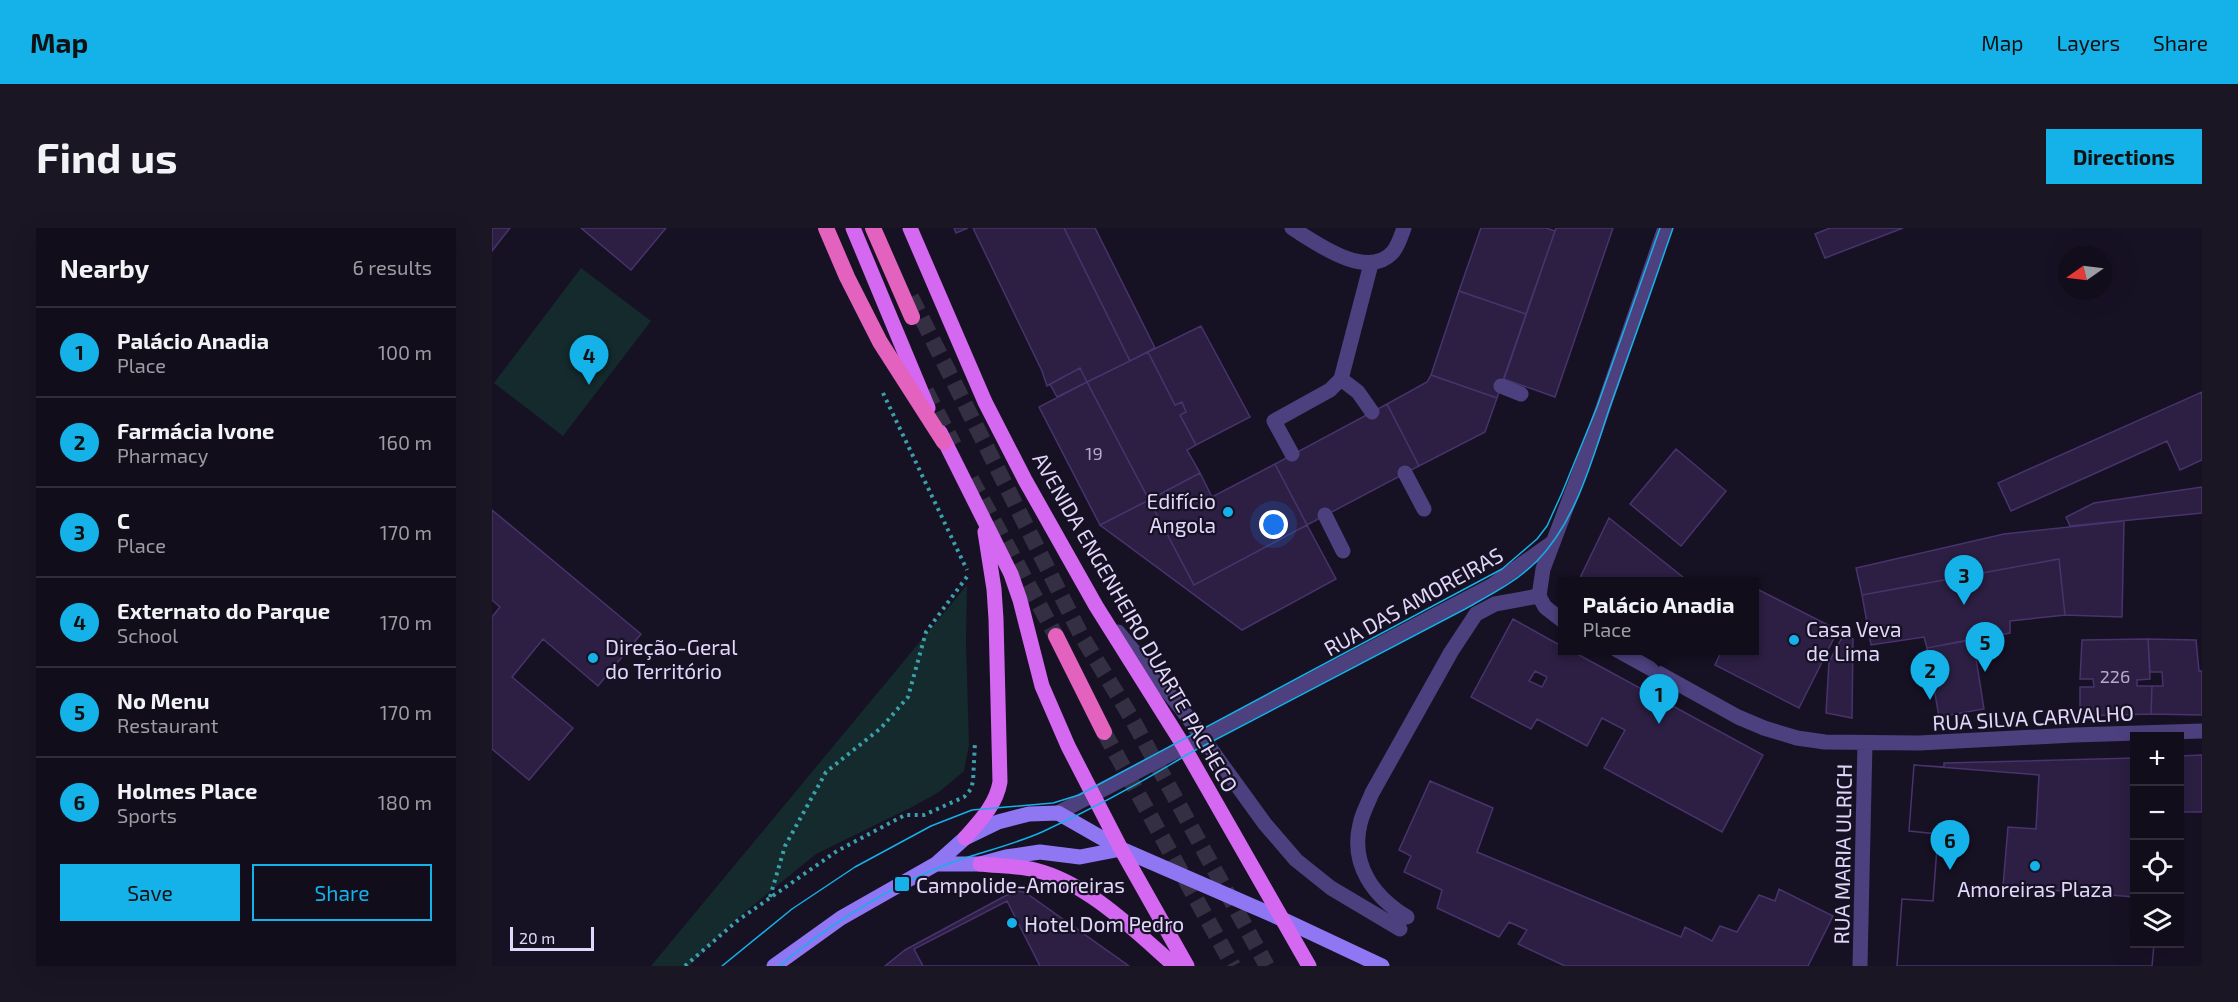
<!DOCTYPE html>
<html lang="en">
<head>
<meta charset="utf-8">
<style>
  body { margin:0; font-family:"Exo 2",sans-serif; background:#1a1624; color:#f1f3f6 }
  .controls { position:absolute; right:18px; bottom:18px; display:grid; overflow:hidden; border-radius:0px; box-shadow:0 6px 24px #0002 }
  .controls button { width:54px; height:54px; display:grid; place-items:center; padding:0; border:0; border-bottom:2px solid #302d3a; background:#110d1b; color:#f1f3f6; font:30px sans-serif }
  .compass { position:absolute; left:1566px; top:18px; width:54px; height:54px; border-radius:50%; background:#110d1b; box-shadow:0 6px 24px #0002; rotate:256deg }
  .scale { position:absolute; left:18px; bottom:15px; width:84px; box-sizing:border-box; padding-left:6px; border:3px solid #e1d7fb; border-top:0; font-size:16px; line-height:21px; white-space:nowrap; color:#e1d7fb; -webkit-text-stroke:4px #171124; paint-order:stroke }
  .you { position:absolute; left:782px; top:297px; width:21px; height:21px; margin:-15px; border:4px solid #fff; border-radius:50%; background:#1a73e8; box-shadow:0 0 0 9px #1a73e833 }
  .badge { display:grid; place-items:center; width:39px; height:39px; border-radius:50%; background:#15b1e9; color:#111; font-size:20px; font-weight:700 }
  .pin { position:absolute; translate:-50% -50px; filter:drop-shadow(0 2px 3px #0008) }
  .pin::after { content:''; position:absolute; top:32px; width:21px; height:18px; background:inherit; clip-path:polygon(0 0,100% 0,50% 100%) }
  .popup { position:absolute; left:1066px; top:349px; width:201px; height:78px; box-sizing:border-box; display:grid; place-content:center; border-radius:0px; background:#110d1b; filter:drop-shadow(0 2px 4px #0005); font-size:20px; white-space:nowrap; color:#9c9ca3 }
  .popup b { font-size:22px; color:#f1f3f6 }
  .popup::after { content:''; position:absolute; left:50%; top:100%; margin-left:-12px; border:12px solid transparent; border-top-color:#110d1b }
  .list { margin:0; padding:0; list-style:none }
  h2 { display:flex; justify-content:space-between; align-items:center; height:78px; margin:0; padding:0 24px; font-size:26px }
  h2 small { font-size:20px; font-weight:400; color:#9c9ca3 }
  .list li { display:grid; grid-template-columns:39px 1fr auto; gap:18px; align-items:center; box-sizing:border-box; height:90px; padding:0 24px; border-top:2px solid #302d3a }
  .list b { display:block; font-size:22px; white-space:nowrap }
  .list p { margin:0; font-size:20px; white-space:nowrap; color:#9c9ca3 }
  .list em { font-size:20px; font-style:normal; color:#9c9ca3 }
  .actions { display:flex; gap:12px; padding:18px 24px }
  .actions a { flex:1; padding:14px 0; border:2px solid #15b1e9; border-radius:0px; text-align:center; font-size:21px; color:#15b1e9 }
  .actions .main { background:#15b1e9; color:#111 }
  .icon { flex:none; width:33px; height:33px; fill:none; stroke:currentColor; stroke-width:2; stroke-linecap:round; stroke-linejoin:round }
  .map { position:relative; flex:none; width:1710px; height:738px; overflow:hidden; border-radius:0px }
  header { display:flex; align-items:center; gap:36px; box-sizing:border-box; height:84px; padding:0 30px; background:#15b1e9; color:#111 }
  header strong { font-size:28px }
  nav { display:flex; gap:33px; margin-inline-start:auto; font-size:21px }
  .intro { display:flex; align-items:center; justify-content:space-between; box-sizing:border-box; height:144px; padding:0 36px }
  h1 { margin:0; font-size:42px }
  .button { padding:15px 27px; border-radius:0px; background:#15b1e9; color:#111; font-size:21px; font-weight:700 }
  main { display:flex; gap:36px; padding:0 36px }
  aside { flex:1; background:#110d1b; border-radius:0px; box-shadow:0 6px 24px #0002 }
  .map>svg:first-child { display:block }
  .green { fill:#142a2d }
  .building { fill:#2c1f43; stroke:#48336d; stroke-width:1.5; fill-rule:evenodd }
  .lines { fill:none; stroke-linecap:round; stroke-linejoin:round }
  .trunk-tunnel { stroke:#352f44; stroke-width:16; stroke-dasharray:16 8; stroke-linecap:butt }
  .path { stroke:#3aa0ac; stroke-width:4; stroke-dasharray:3 4.5; stroke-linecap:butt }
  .service { stroke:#4d407e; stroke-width:15 }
  .minor { stroke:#4d407e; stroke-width:15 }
  .secondary { stroke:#8f77f3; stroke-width:15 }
  .primary { stroke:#d568f1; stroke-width:15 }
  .trunk { stroke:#e262be; stroke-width:16 }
  .tram { stroke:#15b1e9; stroke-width:1.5 }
  .poi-dot { fill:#15b1e9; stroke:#171124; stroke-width:2 }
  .labels { text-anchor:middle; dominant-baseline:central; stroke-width:4.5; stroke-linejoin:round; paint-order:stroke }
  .number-label { font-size:18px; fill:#b4a9cd }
  .poi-label { font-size:21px; fill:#e1d7fb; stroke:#171124; text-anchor:start }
  .street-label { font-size:21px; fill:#e1d7fb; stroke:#171124 }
</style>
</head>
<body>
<header>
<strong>Map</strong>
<nav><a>Map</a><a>Layers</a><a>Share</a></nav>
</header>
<div class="intro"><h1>Find us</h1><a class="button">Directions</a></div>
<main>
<aside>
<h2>Nearby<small>6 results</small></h2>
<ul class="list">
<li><span class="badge">1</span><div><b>Palácio Anadia</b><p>Place</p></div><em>100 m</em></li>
<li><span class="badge">2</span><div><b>Farmácia Ivone</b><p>Pharmacy</p></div><em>160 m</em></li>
<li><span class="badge">3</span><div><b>C</b><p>Place</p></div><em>170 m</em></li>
<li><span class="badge">4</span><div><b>Externato do Parque</b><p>School</p></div><em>170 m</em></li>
<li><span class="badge">5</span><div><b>No Menu</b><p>Restaurant</p></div><em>170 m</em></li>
<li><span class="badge">6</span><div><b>Holmes Place</b><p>Sports</p></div><em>180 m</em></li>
</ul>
<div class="actions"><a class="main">Save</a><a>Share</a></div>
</aside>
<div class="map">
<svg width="1710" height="738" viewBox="0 0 1710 738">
  <rect width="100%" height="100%" fill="#171124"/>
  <path class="green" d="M 89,40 L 159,93 L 71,208 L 2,155 Z
    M 475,357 L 474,413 L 477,517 L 472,543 L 447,564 L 420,579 L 324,626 L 242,693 L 197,738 L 159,738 Z"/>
  <path class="building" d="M 0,0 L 18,0 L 0,23 Z
    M 89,0 L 174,0 L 139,42 Z
    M 462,0 L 476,0 L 464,5 Z
    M 481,0 L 572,0 L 638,133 L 595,154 L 588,140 L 555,158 L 550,143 Z
    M 572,0 L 603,0 L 663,120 L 638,133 Z
    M 989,0 L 1054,0 L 1063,3 L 1034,86 L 967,63 Z
    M 1064,0 L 1121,0 L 1063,169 L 1012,151 Z
    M 1338,0 L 1411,0 L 1333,30 L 1323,6 Z
    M 967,63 L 1034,86 L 1005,170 L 939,147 Z
    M 709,98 L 758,189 L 704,217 L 688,187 L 694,184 L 690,174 L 683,177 L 656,124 Z
    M 656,124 L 683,177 L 690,174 L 694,184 L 688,187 L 704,217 L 695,222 L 708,245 L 657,272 L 595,154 Z
    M 588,140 L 595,154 L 565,169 L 558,156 Z
    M 939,147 L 1005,170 L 993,204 L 927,238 L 895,176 L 935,154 Z
    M 595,154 L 657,272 L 608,297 L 547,179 Z
    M 1710,164 L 1710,232 L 1688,242 L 1675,213 L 1519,283 L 1506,255 Z
    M 895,176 L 927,238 L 815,297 L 783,236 Z
    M 1184,221 L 1234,263 L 1189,318 L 1138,276 Z
    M 783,236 L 815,297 L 702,357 L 657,272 L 708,245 L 720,269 Z
    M 1710,259 L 1710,285 L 1578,298 L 1574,289 L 1602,275 Z
    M 657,272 L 702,357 L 815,297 L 844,351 L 750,402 L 608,297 Z
    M 0,282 L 149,406 L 106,458 L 51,411 L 20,449 L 81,500 L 37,552 L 0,521 L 0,389 L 8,379 L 0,372 Z
    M 1117,290 L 1197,354 L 1086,354 Z
    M 1632,293 L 1630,389 L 1573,387 L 1567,331 L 1370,367 L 1364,340 L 1512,306 Z
    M 1567,331 L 1573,387 L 1518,393 L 1518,405 L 1435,420 L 1432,409 L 1379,417 L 1370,367 Z
    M 1263,360 L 1346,402 L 1307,480 L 1223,437 L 1230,422 L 1263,422 Z
    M 1021,391 L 1071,419 L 1071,422 L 1078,422 L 1271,527 L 1230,604 L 1112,540 L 1133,502 L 1110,490 L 1095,518 L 1045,491 L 1039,501 L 979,469 ZM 1043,443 L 1055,449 L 1050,459 L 1037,453 Z
    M 1352,406 L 1361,411 L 1360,490 L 1334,485 L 1337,434 Z
    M 1481,411 L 1492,481 L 1447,489 L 1435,420 Z
    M 1656,411 L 1658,451 L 1645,452 L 1645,458 L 1660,458 L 1659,486 L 1588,488 L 1588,459 L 1602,459 L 1601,451 L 1588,451 L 1590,412 Z
    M 1656,411 L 1704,412 L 1707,443 L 1710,443 L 1710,487 L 1659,486 L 1660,458 L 1671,458 L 1670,444 L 1658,444 Z
    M 1710,527 L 1710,584 L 1688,584 L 1688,528 Z
    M 1642,530 L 1642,716 L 1662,716 L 1660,738 L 1405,738 L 1410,671 L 1441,673 L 1446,606 L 1417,603 L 1422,537 L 1452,539 L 1452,535 Z
    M 1422,537 L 1547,547 L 1544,601 L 1516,599 L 1511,658 L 1642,669 L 1642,716 L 1662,716 L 1660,738 L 1405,738 L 1410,671 L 1441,673 L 1446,606 L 1417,603 Z
    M 938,553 L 1001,580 L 985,624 L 1189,709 L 1193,699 L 1220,713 L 1228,698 L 1245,704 L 1267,667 L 1283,673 L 1287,661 L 1341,688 L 1316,738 L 1073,738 L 1026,716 L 1035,702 L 1017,694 L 1007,709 L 945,680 L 950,662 L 912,644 L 919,628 L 907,622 Z
    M 527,663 L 534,665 L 637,738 L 393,738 L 413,722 L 513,668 Z
    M 515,673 L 548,738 L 431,738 L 422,721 Z"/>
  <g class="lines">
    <path class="trunk-tunnel" d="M 419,69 L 589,407 L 639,489 L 775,738
      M 434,163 L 462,217
      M 479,251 L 564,408
      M 612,504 L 741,738"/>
    <path class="path" d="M 391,165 L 475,342
      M 278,669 L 293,618 L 334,544 L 389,500 L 416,469 L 434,404 L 477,346
      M 193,738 L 245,693 L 345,623 L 413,587 L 432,587 L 472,569 L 479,561 L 481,553 L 483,514"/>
    <path class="service" d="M 849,151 L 866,164 L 880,184
      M 1009,158 L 1029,166
      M 800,226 L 782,193 L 838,162 L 849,151 L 879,36
      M 913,245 L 932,281
      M 833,287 L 851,323
      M 626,404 L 689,480 L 773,596 L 804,632 L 839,660 L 908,701
      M 566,585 L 999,358 L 1061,314
      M 915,689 C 882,669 858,637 868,596 C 870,586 876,575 880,565 L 959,424 L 984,386 L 1003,376 L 1047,368"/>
    <path class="minor" d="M 800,0 C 824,15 874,52 900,25 C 906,19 909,8 912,0
      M 1071,393 L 1053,379 L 1047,368 L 1051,341 L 1101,209 L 1173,0
      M 1125,422 L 1246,489 L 1272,500 L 1305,510 L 1333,514 L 1427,515 L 1582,507 L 1710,503
      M 1368,738 L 1373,515"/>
    <path class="secondary" d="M 444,636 L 488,636 L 514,629 L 548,624 L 588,629 L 629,621
      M 282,738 L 349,690 L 444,636 L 473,610 L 506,594 L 537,586 L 566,585 L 629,621 L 790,691 L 890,738"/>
    <path class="primary" d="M 361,0 L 436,180
      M 418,0 L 493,174 L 533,252 L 604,378 L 688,512 L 817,738
      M 448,204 L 519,346 L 528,372 L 550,458 L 576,518 L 629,621 L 695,738
      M 473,610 C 488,593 504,577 508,554 L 504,391 L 502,361 L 493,304
      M 488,636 C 506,638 526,638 543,642 C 596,655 643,703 683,738"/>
    <path class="trunk" d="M 334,0 L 355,49 L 388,114 L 452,214
      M 381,0 L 420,89
      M 564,408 L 612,504"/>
    <path class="tram" d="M 230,738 L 300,681 L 363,639 L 439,598 L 480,582 L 561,575 L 587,567 L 1010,341 L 1045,311 L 1055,298 L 1070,265 L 1105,179 L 1168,0
      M 287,738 C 330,702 387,666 438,643 C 474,627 514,620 550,604 C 600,581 649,555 696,526 L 973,381 C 998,367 1024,354 1045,333 C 1086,291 1101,227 1120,173 C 1141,115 1161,58 1181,0"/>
  </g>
  <g class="poi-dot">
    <circle cx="736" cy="284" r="6"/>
    <circle cx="1302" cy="412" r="6"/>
    <circle cx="101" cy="430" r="6"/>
    <circle cx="1543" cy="638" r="6"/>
    <rect x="402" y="648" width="16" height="16" rx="3"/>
    <circle cx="520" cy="695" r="6"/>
  </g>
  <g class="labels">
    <g class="number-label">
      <text x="602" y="225">19</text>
      <text x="1623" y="448">226</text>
    </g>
    <g class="poi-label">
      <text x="724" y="272" text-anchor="end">Edifício<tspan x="724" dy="24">Angola</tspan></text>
      <text x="1314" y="400">Casa Veva<tspan x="1314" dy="24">de Lima</tspan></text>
      <text x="113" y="418">Direção-Geral<tspan x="113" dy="24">do Território</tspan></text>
      <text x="424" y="656">Campolide-Amoreiras</text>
      <text x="1543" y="660" text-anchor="middle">Amoreiras Plaza</text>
      <text x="532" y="695">Hotel Dom Pedro</text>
    </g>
    <g class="street-label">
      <text transform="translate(921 373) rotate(-29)">RUA DAS AMOREIRAS</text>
      <text transform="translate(644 394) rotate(60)">AVENIDA ENGENHEIRO DUARTE PACHECO</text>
      <text transform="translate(1541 489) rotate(-3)">RUA SILVA CARVALHO</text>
      <text transform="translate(1350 626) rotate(-89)">RUA MARIA ULRICH</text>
    </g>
  </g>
</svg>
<div class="controls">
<button>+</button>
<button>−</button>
<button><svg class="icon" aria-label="locate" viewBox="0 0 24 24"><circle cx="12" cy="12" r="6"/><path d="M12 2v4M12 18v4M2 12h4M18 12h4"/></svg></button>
<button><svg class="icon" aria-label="layers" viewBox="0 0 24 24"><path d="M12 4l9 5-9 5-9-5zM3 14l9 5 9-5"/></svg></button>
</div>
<svg class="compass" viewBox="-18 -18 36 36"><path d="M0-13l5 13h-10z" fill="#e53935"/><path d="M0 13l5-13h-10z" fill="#9c9ca3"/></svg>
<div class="scale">20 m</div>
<div class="you"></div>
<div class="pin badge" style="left:1167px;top:496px">1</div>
<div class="popup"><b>Palácio Anadia</b>Place</div>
<div class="pin badge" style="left:1438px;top:472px">2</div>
<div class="pin badge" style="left:1472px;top:377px">3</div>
<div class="pin badge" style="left:97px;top:157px">4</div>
<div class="pin badge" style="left:1493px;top:444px">5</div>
<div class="pin badge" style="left:1458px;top:642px">6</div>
</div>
</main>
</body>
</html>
